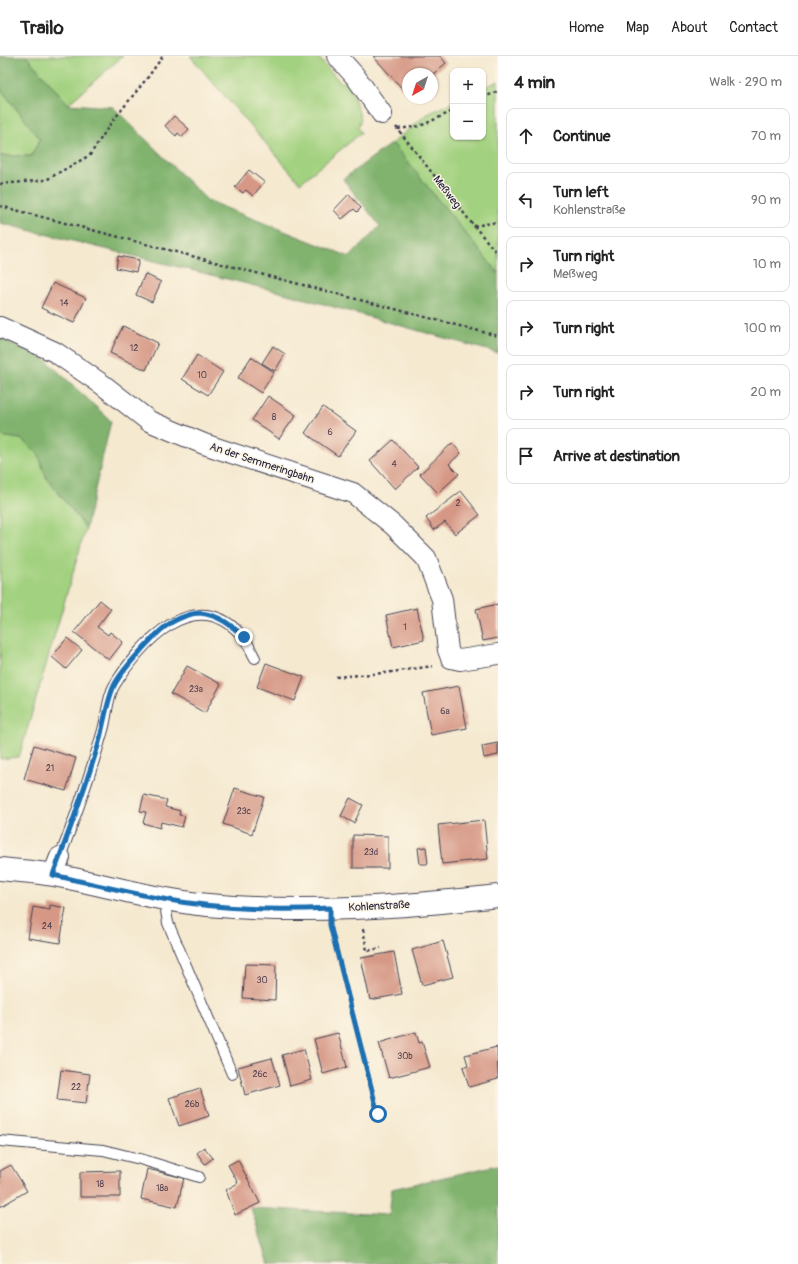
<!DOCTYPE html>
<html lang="en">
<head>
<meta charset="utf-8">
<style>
  body { margin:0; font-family:Pangolin,sans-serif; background:#f6f6f6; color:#222 }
  .controls { position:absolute; right:12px; top:12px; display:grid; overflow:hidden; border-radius:8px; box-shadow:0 1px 3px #0004 }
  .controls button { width:36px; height:36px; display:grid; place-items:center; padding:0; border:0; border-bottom:1px solid #e0e0e0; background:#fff; color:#222; font:20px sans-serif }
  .compass { position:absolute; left:402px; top:12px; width:36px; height:36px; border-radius:50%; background:#fff; box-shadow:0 1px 3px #0004; rotate:219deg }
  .stop { position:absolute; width:12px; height:12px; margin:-9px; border:3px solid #1f6fb2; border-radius:50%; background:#fff }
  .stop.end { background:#1f6fb2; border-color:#fff; box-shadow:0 1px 4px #0008 }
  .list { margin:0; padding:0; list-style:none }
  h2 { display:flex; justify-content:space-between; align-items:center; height:52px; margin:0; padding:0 16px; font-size:17px }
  h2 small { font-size:13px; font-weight:400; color:#767676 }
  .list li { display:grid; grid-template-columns:26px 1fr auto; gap:12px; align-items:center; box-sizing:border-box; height:56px; margin:0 8px 8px; padding:0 8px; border:1px solid #e0e0e0; border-radius:8px }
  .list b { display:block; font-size:15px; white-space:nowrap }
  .list p { margin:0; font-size:13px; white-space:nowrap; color:#767676 }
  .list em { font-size:13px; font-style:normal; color:#767676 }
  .icon { flex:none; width:22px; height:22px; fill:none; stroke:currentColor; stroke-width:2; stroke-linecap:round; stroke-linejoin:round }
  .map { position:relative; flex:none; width:498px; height:1208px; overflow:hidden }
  header { display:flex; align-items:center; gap:24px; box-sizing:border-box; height:56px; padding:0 20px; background:#fff; border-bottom:1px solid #e0e0e0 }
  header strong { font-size:19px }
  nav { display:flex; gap:22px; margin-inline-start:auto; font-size:14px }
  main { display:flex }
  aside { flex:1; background:#fff }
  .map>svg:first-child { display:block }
  .green { fill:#a2d17f; stroke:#627a5d }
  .forest { fill:#81b36e; stroke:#526a54 }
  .building { fill:#d69785 }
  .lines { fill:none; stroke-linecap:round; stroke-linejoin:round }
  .service-casing { stroke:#424051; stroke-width:12 }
  .minor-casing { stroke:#424051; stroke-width:22 }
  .tertiary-casing { stroke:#424051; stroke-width:24 }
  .path { stroke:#424051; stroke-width:2.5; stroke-dasharray:3 3; stroke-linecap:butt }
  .service { stroke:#fff; stroke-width:10 }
  .minor { stroke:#fff; stroke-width:20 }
  .tertiary { stroke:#fff; stroke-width:22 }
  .route { stroke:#1f6fb2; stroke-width:5 }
  .labels { text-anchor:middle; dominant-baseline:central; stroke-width:3; stroke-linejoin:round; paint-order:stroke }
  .number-label { font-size:9px; fill:#4f3f4e }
  .street-label { font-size:11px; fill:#22223b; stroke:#fcf5e5 }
</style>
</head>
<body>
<header>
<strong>Trailo</strong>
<nav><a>Home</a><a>Map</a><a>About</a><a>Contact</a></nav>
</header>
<main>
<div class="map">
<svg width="498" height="1208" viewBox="0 0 498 1208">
  <rect width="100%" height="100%" fill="#fcf5e5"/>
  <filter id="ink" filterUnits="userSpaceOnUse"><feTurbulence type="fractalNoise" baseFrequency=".025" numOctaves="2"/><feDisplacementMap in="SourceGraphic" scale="8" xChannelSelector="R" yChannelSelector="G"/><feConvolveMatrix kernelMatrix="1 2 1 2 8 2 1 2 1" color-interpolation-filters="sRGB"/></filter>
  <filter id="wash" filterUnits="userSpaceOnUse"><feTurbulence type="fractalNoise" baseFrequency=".012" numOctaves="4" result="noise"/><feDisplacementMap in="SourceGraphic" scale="16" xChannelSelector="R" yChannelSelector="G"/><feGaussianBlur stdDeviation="0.9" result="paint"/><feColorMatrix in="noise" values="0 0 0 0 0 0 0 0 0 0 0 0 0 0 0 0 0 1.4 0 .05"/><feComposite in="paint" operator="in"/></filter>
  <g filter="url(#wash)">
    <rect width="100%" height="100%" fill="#f5e9d0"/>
    <path class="green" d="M 26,0 L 123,0 L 68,48 Z
      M 190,0 L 317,0 L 341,27 L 348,23 L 361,63 L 358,72 L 361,77 L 300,127 Z
      M 498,25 L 498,217 L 392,87 L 426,59 L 453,46 L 453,81 L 483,81 L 483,32 Z
      M 0,32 L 40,83 L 31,100 L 0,100 Z
      M 0,380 L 21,383 L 38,397 L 46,421 L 86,472 L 19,701 L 0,703 Z"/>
    <path class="forest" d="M 0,0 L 26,0 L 68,48 L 113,51 L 208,145 L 350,201 L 380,170 L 343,123 L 392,87 L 498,217 L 498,297 L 284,237 L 0,167 L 0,100 L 31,100 L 40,83 L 0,32 Z
      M 0,282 L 46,304 L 111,365 L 86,472 L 46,421 L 38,397 L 21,383 L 0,380 Z
      M 498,1109 L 498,1208 L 269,1208 L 251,1152 L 389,1159 L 392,1133 Z"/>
    <g id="blocks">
      <path class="building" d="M 373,0 L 440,0 L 446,7 L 432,19 L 408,18 L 408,39 Z
        M 174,60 L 189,73 L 182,81 L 178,77 L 176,80 L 165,70 Z
        M 249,114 L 264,126 L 253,140 L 246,134 L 243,137 L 235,131 Z
        M 349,138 L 361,152 L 357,156 L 354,153 L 342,163 L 334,154 Z
        M 118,200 L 139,204 L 136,216 L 116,212 Z
        M 145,218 L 161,226 L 152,246 L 136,239 Z
        M 53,227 L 86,242 L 74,267 L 41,252 Z
        M 123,270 L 158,287 L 146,314 L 110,297 Z
        M 273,290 L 285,298 L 275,315 L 262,307 Z
        M 197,299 L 223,316 L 208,339 L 182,323 Z
        M 251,301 L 274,316 L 261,337 L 238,322 Z
        M 268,340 L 296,359 L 279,383 L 252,364 Z
        M 323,351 L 356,375 L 338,400 L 305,377 Z
        M 393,384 L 418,411 L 395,433 L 370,405 Z
        M 452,387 L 461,397 L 449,408 L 459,418 L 438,437 L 420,418 Z
        M 461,435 L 480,459 L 455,478 L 445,466 L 434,474 L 426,462 Z
        M 100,544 L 111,553 L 97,571 L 108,579 L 110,576 L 123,586 L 109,604 L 74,576 Z
        M 498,548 L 498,582 L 483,585 L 476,553 Z
        M 417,552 L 424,584 L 393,591 L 386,559 Z
        M 67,582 L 82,594 L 66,613 L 52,601 Z
        M 266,607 L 304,621 L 295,645 L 257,631 Z
        M 187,610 L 221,628 L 205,657 L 171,638 Z
        M 459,630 L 467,672 L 431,679 L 423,637 Z
        M 498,687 L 498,699 L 484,702 L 482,690 Z
        M 34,689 L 76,702 L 66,735 L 24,723 Z
        M 235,732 L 264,741 L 252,778 L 223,768 Z
        M 144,739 L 167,744 L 165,751 L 180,755 L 179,759 L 185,760 L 182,771 L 161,766 L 160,772 L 143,767 L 146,756 L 140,755 Z
        M 350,742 L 363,749 L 354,767 L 341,760 Z
        M 484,764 L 488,803 L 442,808 L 438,769 Z
        M 353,779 L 388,780 L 388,812 L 353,812 Z
        M 426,791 L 428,808 L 420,808 L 418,792 Z
        M 50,849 L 66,852 L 60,887 L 28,882 L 33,851 L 50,854 Z
        M 443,885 L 453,921 L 422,929 L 412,894 Z
        M 394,896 L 402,938 L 370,944 L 361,902 Z
        M 245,908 L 276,909 L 275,944 L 243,942 Z
        M 416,976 L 419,987 L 422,986 L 430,1011 L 389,1022 L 379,987 Z
        M 338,977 L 347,1011 L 323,1018 L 314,983 Z
        M 497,991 L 498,1023 L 469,1031 L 463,1011 L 468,1009 L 465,999 Z
        M 304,993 L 312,1024 L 290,1030 L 282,999 Z
        M 272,1002 L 280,1029 L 245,1039 L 238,1011 Z
        M 61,1014 L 90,1018 L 86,1047 L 57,1044 Z
        M 200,1032 L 209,1060 L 179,1070 L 169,1042 Z
        M 204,1091 L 213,1102 L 205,1108 L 197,1097 Z
        M 238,1104 L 260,1147 L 235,1159 L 226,1134 L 238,1127 L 228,1109 Z
        M 11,1109 L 27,1135 L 0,1151 L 0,1115 Z
        M 147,1113 L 184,1122 L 177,1151 L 141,1143 Z
        M 120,1115 L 120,1141 L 80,1141 L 80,1116 Z"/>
    </g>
  </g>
  <g filter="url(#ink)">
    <use href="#blocks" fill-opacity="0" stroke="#424051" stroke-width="1"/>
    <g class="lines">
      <defs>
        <path id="service" d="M 60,801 C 76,759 91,717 103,674 C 107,661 107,642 114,630 C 140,587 196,525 243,581 C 248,586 251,595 255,602
          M 164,843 L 168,867 L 232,1018
          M 0,1085 L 103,1094 L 140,1103 L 199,1121"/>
        <path id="minor" d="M 337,0 L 355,20 L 382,58
          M 0,271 L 55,296 L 103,329 L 149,365 L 204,388 L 353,437 L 393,469 L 426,502 L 442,543 L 448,594 L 451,602 L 460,604 L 498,598
          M 53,819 L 60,801"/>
        <path id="tertiary" d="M 0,813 C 18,815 36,816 54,819 C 106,829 156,844 208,849 C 305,858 402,851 498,840"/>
      </defs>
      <use href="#service" class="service-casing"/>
      <use href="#minor" class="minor-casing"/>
      <use href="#tertiary" class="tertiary-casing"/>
      <path class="path" d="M 483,42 L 498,35
        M 396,71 L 474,170 L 498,198
        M 398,73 L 420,70 L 453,55
        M 0,128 L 46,124 L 90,99 L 111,67 L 148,21 L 163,0
        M 0,150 L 498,280
        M 474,170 L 498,166
        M 336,621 L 385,617 L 433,610
        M 331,872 L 378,1058
        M 363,873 L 367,895 L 381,892"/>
      <use href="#service" class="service"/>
      <use href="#minor" class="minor"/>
      <use href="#tertiary" class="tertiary"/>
    </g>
  </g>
  <g class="lines" filter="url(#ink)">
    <path class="route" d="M 244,581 C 231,569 219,559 200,557 C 191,557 176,563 169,568 C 155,577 119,617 113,632 C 106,649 103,672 98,690 C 84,734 69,777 53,819 C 89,827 126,836 163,843 C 217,853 274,855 330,852 L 330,869 L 378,1058"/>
  </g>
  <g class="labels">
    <g class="number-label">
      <text x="64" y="247">14</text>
      <text x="134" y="292">12</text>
      <text x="202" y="319">10</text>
      <text x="274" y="361">8</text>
      <text x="330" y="376">6</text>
      <text x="394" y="408">4</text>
      <text x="458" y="447">2</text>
      <text x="405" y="571">1</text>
      <text x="196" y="633">23a</text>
      <text x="445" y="655">6a</text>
      <text x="50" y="712">21</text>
      <text x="244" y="755">23c</text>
      <text x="371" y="796">23d</text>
      <text x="47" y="870">24</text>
      <text x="262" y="924">30</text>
      <text x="405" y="1000">30b</text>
      <text x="260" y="1018">26c</text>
      <text x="76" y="1031">22</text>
      <text x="192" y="1048">26b</text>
      <text x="100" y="1128">18</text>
      <text x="162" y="1132">18a</text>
    </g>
    <g class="street-label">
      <text transform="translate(447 136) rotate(52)">Meßweg</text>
      <text transform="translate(262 407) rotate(18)">An der Semmeringbahn</text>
      <text transform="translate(379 850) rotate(-3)">Kohlenstraße</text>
    </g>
  </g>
</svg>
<div class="controls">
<button>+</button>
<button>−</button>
</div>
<svg class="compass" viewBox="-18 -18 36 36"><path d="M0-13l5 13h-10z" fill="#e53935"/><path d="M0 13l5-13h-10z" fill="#767676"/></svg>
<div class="stop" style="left:378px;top:1058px"></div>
<div class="stop end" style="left:244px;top:581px"></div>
</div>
<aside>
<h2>4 min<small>Walk · 290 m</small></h2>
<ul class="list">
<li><svg class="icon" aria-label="ahead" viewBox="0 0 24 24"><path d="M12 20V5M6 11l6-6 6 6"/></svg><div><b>Continue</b></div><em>70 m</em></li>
<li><svg class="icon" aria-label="left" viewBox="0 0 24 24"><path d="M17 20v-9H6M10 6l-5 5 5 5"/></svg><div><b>Turn left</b><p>Kohlenstraße</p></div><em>90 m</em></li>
<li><svg class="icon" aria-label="right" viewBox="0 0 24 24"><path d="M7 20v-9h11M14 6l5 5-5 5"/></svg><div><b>Turn right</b><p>Meßweg</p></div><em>10 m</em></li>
<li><svg class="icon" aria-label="right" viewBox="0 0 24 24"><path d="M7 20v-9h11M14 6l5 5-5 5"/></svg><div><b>Turn right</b></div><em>100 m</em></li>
<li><svg class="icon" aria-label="right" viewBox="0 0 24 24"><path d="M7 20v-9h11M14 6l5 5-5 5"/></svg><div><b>Turn right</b></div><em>20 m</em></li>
<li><svg class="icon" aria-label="arrive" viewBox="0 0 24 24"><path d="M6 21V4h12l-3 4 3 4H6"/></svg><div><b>Arrive at destination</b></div></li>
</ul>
</aside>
</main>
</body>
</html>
